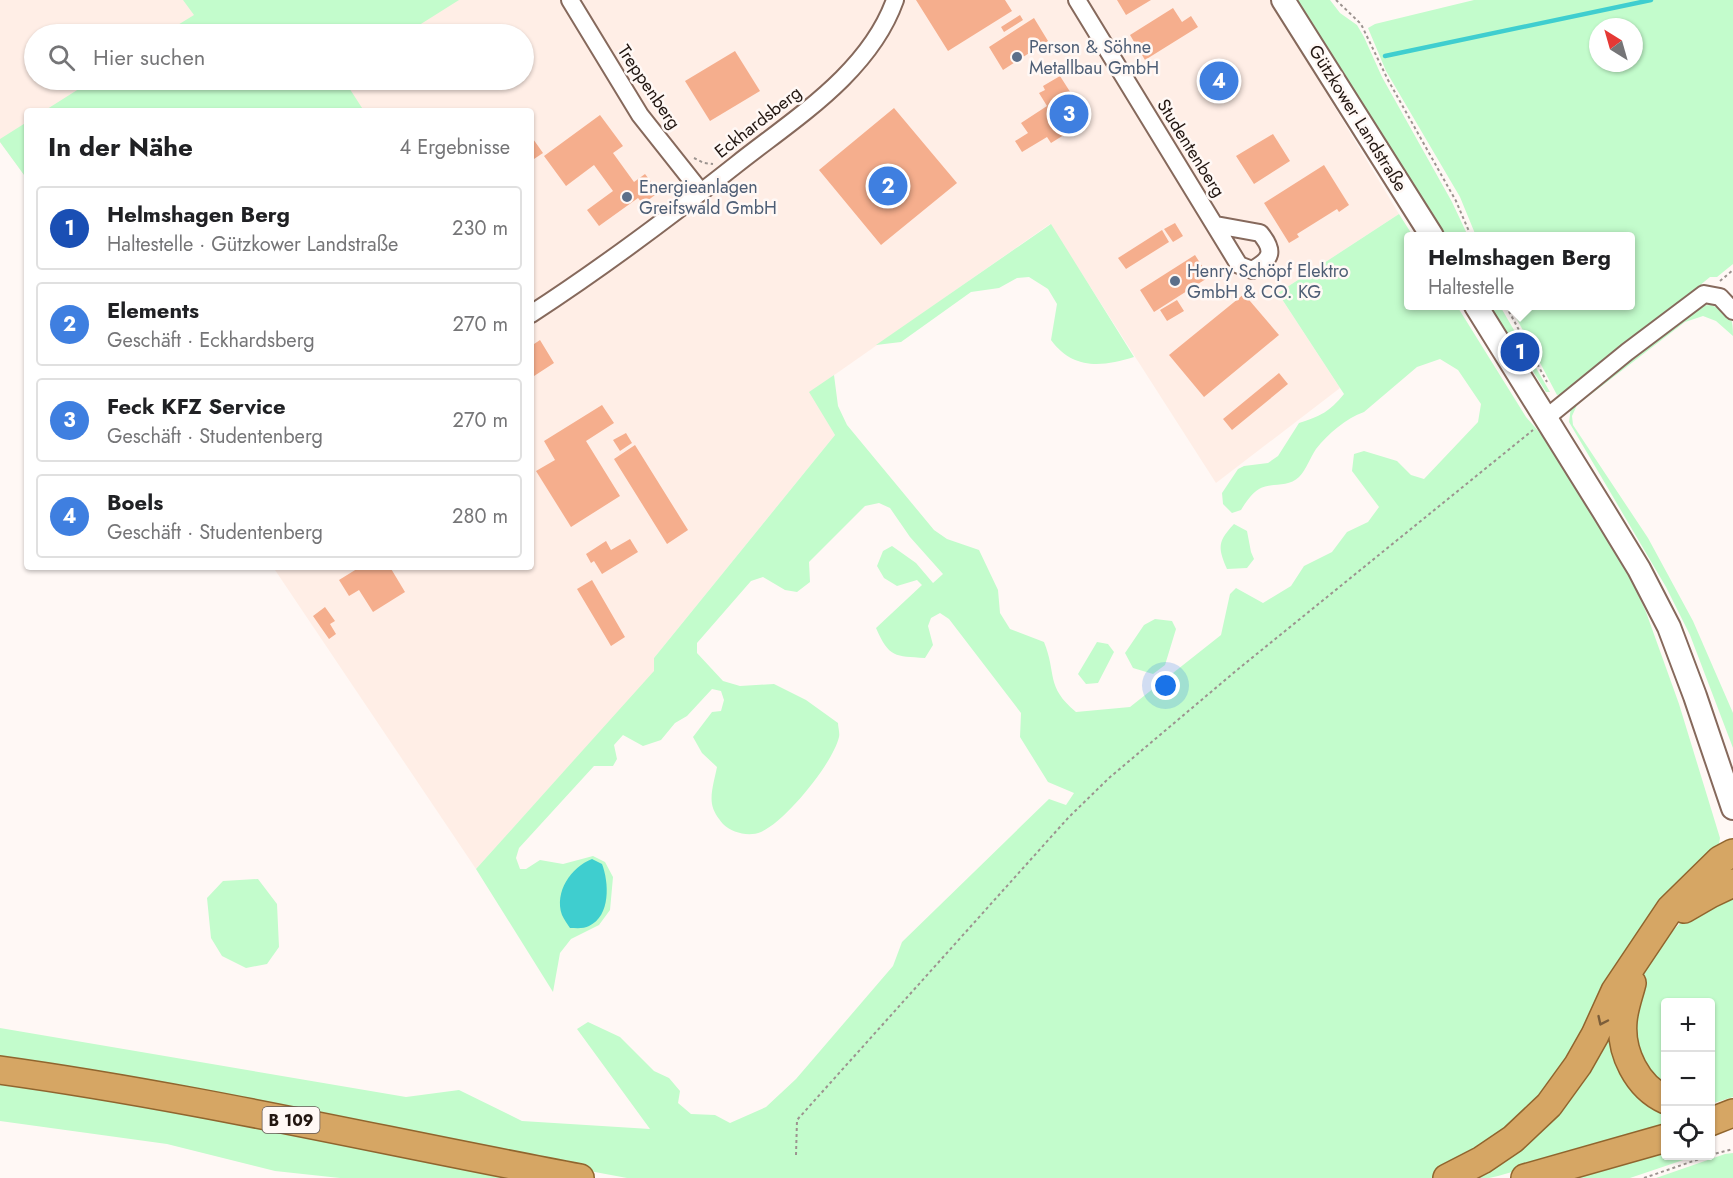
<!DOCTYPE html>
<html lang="de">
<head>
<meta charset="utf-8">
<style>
  body { margin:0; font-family:Jost,sans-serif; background:#f6f6f6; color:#202124 }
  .controls { position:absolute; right:18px; bottom:18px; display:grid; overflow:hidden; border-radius:6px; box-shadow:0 2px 4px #0004 }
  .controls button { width:54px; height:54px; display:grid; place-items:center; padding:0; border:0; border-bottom:2px solid #e0e0e0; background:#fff; color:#202124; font:30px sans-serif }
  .compass { position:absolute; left:1589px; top:18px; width:54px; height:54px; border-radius:50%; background:#fff; box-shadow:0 2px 4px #0004; rotate:323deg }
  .you { position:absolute; left:1166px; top:686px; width:21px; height:21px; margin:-15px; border:4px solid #fff; border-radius:50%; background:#1a73e8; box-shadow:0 0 0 9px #1a73e833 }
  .badge { display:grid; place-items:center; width:39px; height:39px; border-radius:50%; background:#0f766e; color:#fff; font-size:20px; font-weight:700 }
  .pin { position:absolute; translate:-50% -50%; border:3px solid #fff; box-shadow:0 2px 6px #0006 }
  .popup { position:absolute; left:1404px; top:232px; width:231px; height:78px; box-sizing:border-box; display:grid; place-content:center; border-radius:6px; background:#fff; filter:drop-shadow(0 2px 4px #0005); font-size:20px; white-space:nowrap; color:#757577 }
  .popup b { font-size:22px; color:#202124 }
  .popup::after { content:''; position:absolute; left:50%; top:100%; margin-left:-12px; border:12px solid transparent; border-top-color:#fff }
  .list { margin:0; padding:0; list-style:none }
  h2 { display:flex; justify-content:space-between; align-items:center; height:78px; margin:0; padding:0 24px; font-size:26px }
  h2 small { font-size:20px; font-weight:400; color:#757577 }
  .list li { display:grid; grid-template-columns:39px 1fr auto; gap:18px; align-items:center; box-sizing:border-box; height:84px; margin:0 12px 12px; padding:0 12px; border:2px solid #e0e0e0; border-radius:6px }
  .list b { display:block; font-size:22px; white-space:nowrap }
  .list p { margin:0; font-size:20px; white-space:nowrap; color:#757577 }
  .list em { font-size:20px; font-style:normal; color:#757577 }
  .icon { flex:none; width:33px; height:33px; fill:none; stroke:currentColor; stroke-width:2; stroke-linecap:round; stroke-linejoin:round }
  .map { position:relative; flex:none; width:1733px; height:1178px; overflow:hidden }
  .search { position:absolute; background:#fff; box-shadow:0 2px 4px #0004; left:24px; top:24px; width:510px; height:66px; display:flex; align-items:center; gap:15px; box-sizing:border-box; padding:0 21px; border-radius:33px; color:#757577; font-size:22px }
  .panel { position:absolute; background:#fff; box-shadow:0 2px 4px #0004; left:24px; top:108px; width:510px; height:462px; border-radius:6px }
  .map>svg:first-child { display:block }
  .built { fill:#ffeee6; fill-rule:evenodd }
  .green { fill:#c3fccc; fill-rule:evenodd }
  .water { fill:#3fcecf }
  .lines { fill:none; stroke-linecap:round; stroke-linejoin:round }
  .stream { stroke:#3fcecf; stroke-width:4.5 }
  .building { fill:#f5ae8d }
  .minor-casing { stroke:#86695c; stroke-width:20 }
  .secondary-casing { stroke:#86695c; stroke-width:26 }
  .trunk-casing { stroke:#90652e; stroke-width:30 }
  .path { stroke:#9c938f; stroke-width:2; stroke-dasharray:3 3; stroke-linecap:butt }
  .minor { stroke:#fff; stroke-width:16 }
  .secondary { stroke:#fff; stroke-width:22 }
  .trunk { stroke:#d6a664; stroke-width:27 }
  .oneway { stroke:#7c5e3a }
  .service-dot { fill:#5c6f8a; stroke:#fff8f5; stroke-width:2 }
  .labels { text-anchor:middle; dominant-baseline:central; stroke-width:5; stroke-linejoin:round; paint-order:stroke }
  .shield { fill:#fff8f5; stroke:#645a55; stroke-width:1.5 }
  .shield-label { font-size:16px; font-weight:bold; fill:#221611 }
  .service-label { font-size:18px; fill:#4e5e75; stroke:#fff8f5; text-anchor:start }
  .street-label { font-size:18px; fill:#221611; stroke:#fff8f5 }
</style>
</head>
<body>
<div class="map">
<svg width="1733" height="1178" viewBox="0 0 1733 1178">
  <rect width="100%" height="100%" fill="#fff8f5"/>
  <path class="built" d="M 0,0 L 1270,0 L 1399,214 L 1278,293 L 1340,388 L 1216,483 L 1050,224 L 810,392 L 835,435 L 654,658 L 655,671 L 476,869 L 273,567 L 531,567 L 531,111 L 27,111 L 27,179 L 0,142 ZM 34,34 L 524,34 L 524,80 L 34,80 Z"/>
  <path class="green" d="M 183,0 L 459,0 L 405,34 L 163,34 L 194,15 Z
    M 1295,0 L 1330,0 L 1340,13 L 1357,25 L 1364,37 L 1382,77 L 1452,202 L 1468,236 L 1444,236 L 1349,83 Z
    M 1474,0 L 1733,0 L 1733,264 L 1717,277 L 1710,277 L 1595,371 L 1563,394 L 1557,395 L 1510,306 L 1631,306 L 1631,236 L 1476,236 L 1460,197 L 1386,71 L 1368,28 L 1375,24 ZM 1598,27 L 1634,27 L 1634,63 L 1598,63 Z
    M 93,80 L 344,80 L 364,111 L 44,111 Z
    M 27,122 L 27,179 L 0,142 L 0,139 Z
    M 1399,214 L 1413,236 L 1409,236 L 1409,306 L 1457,306 L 1526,417 L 1547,441 L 1599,525 L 1631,579 L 1646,612 L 1679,704 L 1720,838 L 1718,850 L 1548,1098 L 1436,1178 L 627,1178 L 0,1061 L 0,1028 L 406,1097 L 459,1090 L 522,1121 L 650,1129 L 577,1029 L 588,1022 L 620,1037 L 654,1071 L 669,1078 L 680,1091 L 678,1103 L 691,1114 L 715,1115 L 730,1123 L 766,1107 L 796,1079 L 893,966 L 902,942 L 1049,799 L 1066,805 L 1074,793 L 1048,782 L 1020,737 L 1021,713 L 949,619 L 940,613 L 931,618 L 928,626 L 933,645 L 925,658 C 895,656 889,658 876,628 L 922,585 L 917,580 L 897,586 L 884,578 L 877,566 L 883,551 L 892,546 L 916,563 L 933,583 L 943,574 L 910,537 L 890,508 L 879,503 L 865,506 L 809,562 L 810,582 L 797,592 L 785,590 L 763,577 L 751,581 L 697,643 L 697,653 L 723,681 L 740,686 L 774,684 L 806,700 L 838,723 C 838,727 840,733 839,737 C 833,763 786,821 761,832 C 749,837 732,833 723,824 C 718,818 713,811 712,804 C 710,793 715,778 717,767 L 702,753 L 693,737 L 712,712 L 721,711 L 724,700 L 721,691 L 712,689 L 687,716 L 675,723 L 661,740 L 643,746 L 623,735 L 614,745 L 617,759 L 613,766 L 594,766 L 519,848 L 516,858 L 520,869 L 526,869 L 540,860 L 563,864 L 593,856 L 605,862 L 613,877 L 610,910 L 599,925 L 571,939 L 560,953 L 553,992 L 476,869 L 654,671 L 654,658 L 835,435 L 809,392 L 834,375 L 838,406 L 847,425 L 934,530 L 947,539 L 979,550 L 998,590 L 1000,613 L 1010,629 L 1044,642 C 1057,674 1045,686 1076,712 L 1130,707 L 1221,635 L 1230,594 L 1236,588 L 1263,603 L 1291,586 L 1304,566 L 1332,552 L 1347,532 L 1368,522 L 1379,507 L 1352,471 L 1354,454 L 1364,451 L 1397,461 L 1411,475 L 1424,479 L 1478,422 L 1481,404 L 1458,370 L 1440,359 L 1417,367 L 1364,412 C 1346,418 1328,434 1316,449 C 1310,458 1306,470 1299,477 C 1288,488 1271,482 1259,489 C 1251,494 1246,502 1241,510 L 1232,513 L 1223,504 L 1222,493 L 1238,469 L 1244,466 L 1268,463 L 1278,456 L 1299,423 C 1321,416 1329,412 1344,394 L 1278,293 Z
    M 1051,224 L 1134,357 C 1102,367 1073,370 1051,340 L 1057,304 L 1048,289 L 1029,277 L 1017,278 L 999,288 L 971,292 L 901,342 L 876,345 Z
    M 1711,305 C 1730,313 1733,315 1733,336 L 1716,321 L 1703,316 L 1685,322 L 1577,405 L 1572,416 L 1573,425 L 1648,538 L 1693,621 L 1733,713 L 1733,748 L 1690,635 L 1666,587 L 1569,422 L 1571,407 L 1696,306 Z
    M 1488,306 L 1500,306 L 1550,392 L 1546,392 L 1519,349 L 1516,350 Z
    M 1234,524 L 1247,531 L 1251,552 L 1254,559 L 1247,568 L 1227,569 C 1218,548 1217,542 1234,524 Z
    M 1155,619 L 1172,621 L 1176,629 L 1165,665 L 1153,674 L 1133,668 L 1125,653 L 1144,625 Z
    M 1097,642 L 1108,644 L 1114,652 L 1098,683 L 1086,684 L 1078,674 Z
    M 258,879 L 277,904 L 279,947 L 267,964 L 246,968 L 222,956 L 211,938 L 207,898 L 223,881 Z
    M 1733,895 L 1733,1097 L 1711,1104 L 1710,1002 L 1666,1002 L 1666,1093 L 1631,1046 L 1641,976 L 1664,940 L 1687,916 Z
    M 1619,1012 L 1665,1105 L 1665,1129 L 1498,1176 L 1489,1178 L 1465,1178 Z
    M 0,1078 L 543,1178 L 340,1178 L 275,1171 L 167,1144 L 0,1121 Z
    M 1665,1146 L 1666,1156 L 1695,1156 L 1630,1178 L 1558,1178 Z
    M 1733,1153 L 1733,1178 L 1656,1178 L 1725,1154 Z"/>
  <path class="water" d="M 592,859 L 602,864 C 609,882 611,916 589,926 C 584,929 576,928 570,928 C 567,924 564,919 562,915 C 554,892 571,867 592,859 Z"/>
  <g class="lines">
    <path class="stream" d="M 1385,56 L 1651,0"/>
  </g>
  <path class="building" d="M 916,0 L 1005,0 L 1012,11 L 948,51 Z
    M 1117,0 L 1151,0 L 1126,15 Z
    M 1173,8 L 1182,22 L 1191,16 L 1198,27 L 1145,60 L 1130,35 Z
    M 1020,15 L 1023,20 L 1004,32 L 1001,27 Z
    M 1034,18 L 1048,41 L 1003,70 L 989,47 Z
    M 735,51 L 760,91 L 710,121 L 685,81 Z
    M 1060,76 L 1088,120 L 1051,143 L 1047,137 L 1022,152 L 1015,141 L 1028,133 L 1021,123 L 1047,106 L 1039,93 L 1045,90 L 1043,86 Z
    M 894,108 L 957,183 L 881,245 L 819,170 Z
    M 600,115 L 623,146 L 613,153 L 634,182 L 645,174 L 659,192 L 643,204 L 638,198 L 599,226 L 587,210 L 613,191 L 594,165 L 566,186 L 544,156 Z
    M 1273,134 L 1290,161 L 1254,184 L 1236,156 Z
    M 531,136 L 543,153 L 531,161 Z
    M 1324,165 L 1349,205 L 1339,212 L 1337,209 L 1297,234 L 1299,237 L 1289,243 L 1264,203 Z
    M 1175,223 L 1183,236 L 1173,242 L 1164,229 Z
    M 1162,230 L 1169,242 L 1126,269 L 1118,258 Z
    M 1195,255 L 1209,277 L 1154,312 L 1140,290 Z
    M 1244,294 L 1279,335 L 1204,397 L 1169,355 Z
    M 1177,300 L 1184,311 L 1167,321 L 1160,310 Z
    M 540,340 L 554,363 L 531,378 L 531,346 Z
    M 1279,373 L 1288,384 L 1232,430 L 1223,419 Z
    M 602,405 L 614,423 L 586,441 L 620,496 L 571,527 L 536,471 L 555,460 L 544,441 Z
    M 626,433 L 632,443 L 620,451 L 613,440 Z
    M 635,445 L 688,530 L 667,544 L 614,459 Z
    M 630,539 L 638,552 L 602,574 L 594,561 L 591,563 L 586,554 L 606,541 L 611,550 Z
    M 360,567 L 390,567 L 405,592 L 373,612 L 359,590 L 349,596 L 339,580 Z
    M 592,580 L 625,637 L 611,646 L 577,589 Z
    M 325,607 L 335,621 L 330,624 L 336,634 L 329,639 L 313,616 Z"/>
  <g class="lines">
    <defs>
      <path id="minor" d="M 570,0 L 640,115 L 701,192
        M 1077,0 L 1239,265 L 1252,270 C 1272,259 1275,251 1260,233 L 1216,225
        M 531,314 C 602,268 670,217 737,164 C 795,118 869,73 895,0
        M 1546,418 L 1627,352 L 1704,294 L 1720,297 L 1733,311"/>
      <path id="secondary" d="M 1283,0 L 1432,236
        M 1476,306 L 1603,510 L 1639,569 L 1669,627 L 1695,696 L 1733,808"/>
      <path id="trunk" d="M 1684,909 L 1710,894 L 1733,883
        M 1632,983 C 1629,995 1624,1008 1623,1021 C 1620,1052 1637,1087 1666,1100
        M 0,1070 C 195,1097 387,1142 580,1178
        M 1710,1122 L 1733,1113
        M 1447,1178 L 1482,1160 L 1513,1139 L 1549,1105 L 1578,1065 L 1595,1035 L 1615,991 L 1670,909 L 1720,860 L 1733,853
        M 1525,1178 L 1666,1138"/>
    </defs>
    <use href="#minor" class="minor-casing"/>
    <use href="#secondary" class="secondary-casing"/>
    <use href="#trunk" class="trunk-casing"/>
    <path class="path" d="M 1336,0 L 1361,24 L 1388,80 L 1456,201 L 1471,236
      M 694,158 L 704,163 L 713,164
      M 1720,281 L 1733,270
      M 1506,306 L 1547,382
      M 796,1155 L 797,1120 L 1068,818 L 1109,778 L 1237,670 L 1533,430
      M 1710,1155 L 1733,1149
      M 1644,1178 L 1708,1156"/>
    <use href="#minor" class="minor"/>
    <use href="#secondary" class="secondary"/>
    <use href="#trunk" class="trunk"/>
  </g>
  <defs><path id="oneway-chevron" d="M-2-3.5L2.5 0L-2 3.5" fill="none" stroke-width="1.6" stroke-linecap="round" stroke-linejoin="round" transform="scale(1.5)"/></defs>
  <use class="oneway" href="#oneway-chevron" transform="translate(1602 1021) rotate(115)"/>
  <g class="service-dot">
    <circle cx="1017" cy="57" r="6"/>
    <circle cx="627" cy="197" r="6"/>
    <circle cx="1175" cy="281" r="6"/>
  </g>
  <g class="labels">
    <rect class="shield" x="262.5" y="1107" width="57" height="26" rx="4.5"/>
    <g class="shield-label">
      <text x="291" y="1120">B 109</text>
    </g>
    <g class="service-label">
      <text x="1029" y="47">Person &amp; Söhne<tspan x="1029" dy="21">Metallbau GmbH</tspan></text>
      <text x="639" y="187">Energieanlagen<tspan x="639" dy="21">Greifswald GmbH</tspan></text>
      <text x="1187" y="271">Henry Schöpf Elektro<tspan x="1187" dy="21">GmbH &amp; CO. KG</tspan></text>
    </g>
    <g class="street-label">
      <text transform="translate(649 87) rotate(56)">Treppenberg</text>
      <text transform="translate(1358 118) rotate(58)">Gützkower Landstraße</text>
      <text transform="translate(758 122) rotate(-38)">Eckhardsberg</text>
      <text transform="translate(1191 148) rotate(58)">Studentenberg</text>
    </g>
  </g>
</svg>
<div class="controls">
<button>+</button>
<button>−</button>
<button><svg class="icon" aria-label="locate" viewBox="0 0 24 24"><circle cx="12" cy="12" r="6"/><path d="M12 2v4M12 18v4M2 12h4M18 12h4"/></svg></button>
</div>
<svg class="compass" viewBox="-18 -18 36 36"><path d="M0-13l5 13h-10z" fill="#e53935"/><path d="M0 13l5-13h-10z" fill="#757577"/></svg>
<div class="you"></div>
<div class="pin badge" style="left:1520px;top:352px;background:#1a4fb4">1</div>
<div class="popup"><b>Helmshagen Berg</b>Haltestelle</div>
<div class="pin badge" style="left:888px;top:186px;background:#3f7fe0">2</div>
<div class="pin badge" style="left:1069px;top:114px;background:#3f7fe0">3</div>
<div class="pin badge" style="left:1219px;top:81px;background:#3f7fe0">4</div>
<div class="search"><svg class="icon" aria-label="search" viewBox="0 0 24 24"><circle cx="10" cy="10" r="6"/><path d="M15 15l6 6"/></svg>Hier suchen</div>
<section class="panel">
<h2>In der Nähe<small>4 Ergebnisse</small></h2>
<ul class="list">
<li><span class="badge" style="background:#1a4fb4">1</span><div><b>Helmshagen Berg</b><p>Haltestelle · Gützkower Landstraße</p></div><em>230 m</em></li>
<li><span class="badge" style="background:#3f7fe0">2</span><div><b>Elements</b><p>Geschäft · Eckhardsberg</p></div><em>270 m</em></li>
<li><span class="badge" style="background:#3f7fe0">3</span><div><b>Feck KFZ Service</b><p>Geschäft · Studentenberg</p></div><em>270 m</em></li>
<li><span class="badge" style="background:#3f7fe0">4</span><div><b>Boels</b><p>Geschäft · Studentenberg</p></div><em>280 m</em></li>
</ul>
</section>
</div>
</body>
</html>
